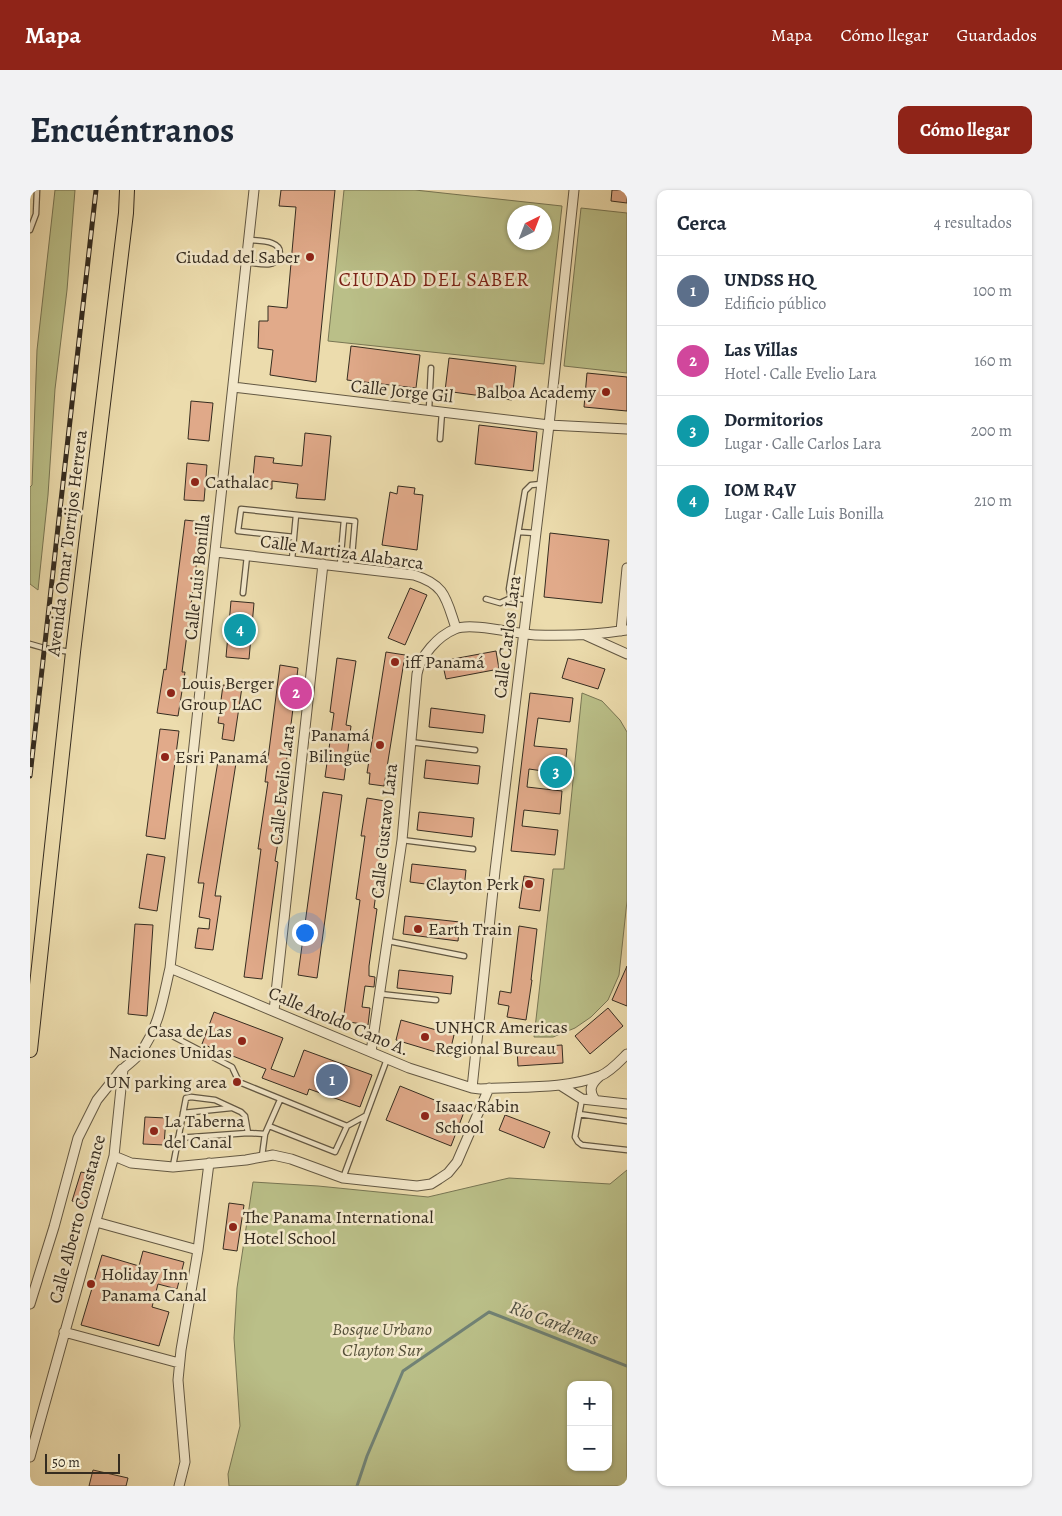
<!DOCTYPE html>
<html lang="es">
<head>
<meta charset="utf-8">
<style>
  body { margin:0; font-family:Alegreya,serif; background:#f2f2f3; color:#1f2937 }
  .controls { position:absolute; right:15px; bottom:15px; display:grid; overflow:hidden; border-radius:10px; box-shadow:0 1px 4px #0004 }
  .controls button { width:45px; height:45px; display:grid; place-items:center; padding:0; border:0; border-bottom:1px solid #e0e1e3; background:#fff; color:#1f2937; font:25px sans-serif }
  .compass { position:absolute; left:477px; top:15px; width:45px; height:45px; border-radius:50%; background:#fff; box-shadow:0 1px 4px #0004; rotate:42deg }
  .scale { position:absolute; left:15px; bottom:12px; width:75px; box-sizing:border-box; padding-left:5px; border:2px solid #352c20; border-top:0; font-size:14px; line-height:18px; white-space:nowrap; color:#352c20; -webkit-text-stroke:4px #f3e8ca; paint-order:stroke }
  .you { position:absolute; left:274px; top:742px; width:18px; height:18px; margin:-12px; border:4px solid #fff; border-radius:50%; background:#1a73e8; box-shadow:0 0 0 8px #1a73e833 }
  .badge { display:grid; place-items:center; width:32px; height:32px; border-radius:50%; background:#8f2418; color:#fff; font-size:16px; font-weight:700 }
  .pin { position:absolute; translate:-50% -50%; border:2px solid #fff; box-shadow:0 1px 5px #0006 }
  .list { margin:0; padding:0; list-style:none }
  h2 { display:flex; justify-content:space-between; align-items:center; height:65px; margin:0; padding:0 20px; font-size:21px }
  h2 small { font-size:16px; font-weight:400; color:#747a83 }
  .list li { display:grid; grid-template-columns:32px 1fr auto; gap:15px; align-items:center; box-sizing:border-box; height:70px; padding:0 20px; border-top:1px solid #e0e1e3 }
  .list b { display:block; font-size:19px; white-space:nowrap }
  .list p { margin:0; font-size:16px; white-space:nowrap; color:#747a83 }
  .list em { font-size:16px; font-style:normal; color:#747a83 }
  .map { position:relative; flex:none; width:597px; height:1296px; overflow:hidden; border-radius:10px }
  header { display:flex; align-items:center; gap:30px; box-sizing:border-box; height:70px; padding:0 25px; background:#8f2418; color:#fff }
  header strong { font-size:24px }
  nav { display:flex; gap:28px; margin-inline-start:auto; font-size:18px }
  .intro { display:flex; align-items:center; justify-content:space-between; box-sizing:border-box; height:120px; padding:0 30px }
  h1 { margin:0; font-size:35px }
  .button { padding:12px 22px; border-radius:10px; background:#8f2418; color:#fff; font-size:18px; font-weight:700 }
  main { display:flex; gap:30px; padding:0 30px }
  aside { flex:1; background:#fff; border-radius:10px; box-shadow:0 1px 4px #0004 }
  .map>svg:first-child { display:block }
  .green { fill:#babf88; stroke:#787654; fill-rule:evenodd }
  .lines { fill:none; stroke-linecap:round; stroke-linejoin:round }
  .stream { stroke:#718275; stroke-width:3 }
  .building { fill:#e1aa8a; stroke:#352c20 }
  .service-casing { stroke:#635843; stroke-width:7 }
  .minor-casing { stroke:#635843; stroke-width:11 }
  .primary-casing { stroke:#352c20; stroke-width:16 }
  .service { stroke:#f3e8ca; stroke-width:4.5 }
  .minor { stroke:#f3e8ca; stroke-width:9 }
  .primary { stroke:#ecdcad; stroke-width:14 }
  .rail-casing { stroke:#352c20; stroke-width:5 }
  .rail { stroke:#f3e8ca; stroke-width:3; stroke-dasharray:9; stroke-linecap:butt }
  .poi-dot { fill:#8f2418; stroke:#f3e8ca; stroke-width:2 }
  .labels { text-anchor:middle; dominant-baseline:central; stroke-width:5; stroke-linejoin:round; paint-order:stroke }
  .poi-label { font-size:18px; fill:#352c20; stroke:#f3e8ca; text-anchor:start }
  .street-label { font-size:18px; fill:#352c20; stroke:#f3e8ca }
  .park-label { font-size:18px; font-style:italic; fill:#56513a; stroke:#f3e8ca }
  .water-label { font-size:19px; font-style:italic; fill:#4e5043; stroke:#f3e8ca }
  .quarter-label { font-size:20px; letter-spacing:1px; fill:#7a1f14; stroke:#f3e8ca }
</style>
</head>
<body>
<header>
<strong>Mapa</strong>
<nav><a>Mapa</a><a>Cómo llegar</a><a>Guardados</a></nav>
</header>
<div class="intro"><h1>Encuéntranos</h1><a class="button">Cómo llegar</a></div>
<main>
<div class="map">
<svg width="597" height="1296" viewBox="0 0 597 1296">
  <rect width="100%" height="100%" fill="#ecdcad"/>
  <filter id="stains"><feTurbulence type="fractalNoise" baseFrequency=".004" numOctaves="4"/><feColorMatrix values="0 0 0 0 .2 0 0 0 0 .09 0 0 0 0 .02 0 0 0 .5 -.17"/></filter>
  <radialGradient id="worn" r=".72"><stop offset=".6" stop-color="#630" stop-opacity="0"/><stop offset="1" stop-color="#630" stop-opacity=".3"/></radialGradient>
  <path class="green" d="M 25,0 L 45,0 L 37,100 L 25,199 L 18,305 L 8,400 L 0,394 L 0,297 L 2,295 L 7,160 Z
    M 314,0 L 385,0 L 532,16 L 514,174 L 298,151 ZM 514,22 L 514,52 L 484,52 L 484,22 Z
    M 551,18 L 597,23 L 597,183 L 534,176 Z
    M 552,503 L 572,511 L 590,530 L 597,542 L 597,711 L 589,785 L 578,810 L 561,827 L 545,838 L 523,847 L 504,847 L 523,679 L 534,679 Z
    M 597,980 L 597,1296 L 199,1296 L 198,1284 L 210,1236 L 204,1148 L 207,1098 L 223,992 L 288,996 L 398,1007 L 479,988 L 580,994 ZM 541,1195 L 578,1195 L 578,1277 L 541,1277 Z"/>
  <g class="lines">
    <path class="stream" d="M 327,1296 L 337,1266 L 373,1181 L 459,1122 L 597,1176"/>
  </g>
  <path class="building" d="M 251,0 L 305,0 L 286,192 L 240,185 L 243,160 L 228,158 L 229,131 L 238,131 L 238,116 L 257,118 L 266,17 L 249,16 Z
    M 582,0 L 597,0 L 597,13 L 581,11 Z
    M 321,156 L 390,165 L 386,198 L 317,190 Z
    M 419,168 L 486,176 L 482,210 L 415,201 Z
    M 557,183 L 597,187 L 597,221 L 554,217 Z
    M 161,211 L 183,213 L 179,251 L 158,249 Z
    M 449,235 L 507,242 L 503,281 L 445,274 Z
    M 275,243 L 301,246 L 295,310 L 266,308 L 268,294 L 242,291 L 242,299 L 222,297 L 225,266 L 244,268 L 243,273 L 272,276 Z
    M 157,273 L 177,275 L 174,311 L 154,310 Z
    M 368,296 L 385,298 L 384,304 L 393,305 L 387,360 L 352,355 L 360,302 L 367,304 Z
    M 155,330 L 172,332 L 152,482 L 155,482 L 148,526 L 127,523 L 134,479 L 136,480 Z
    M 520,343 L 579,350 L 572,413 L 514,407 Z
    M 380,398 L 397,405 L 375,455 L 358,448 Z
    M 201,411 L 224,413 L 219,469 L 196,467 Z
    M 466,461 L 469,479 L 416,489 L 412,471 Z
    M 356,462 L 375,465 L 354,596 L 339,594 L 340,583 L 337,583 Z
    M 307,468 L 326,471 L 316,535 L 321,536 L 314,590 L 295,587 L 304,523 L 300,522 Z
    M 538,468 L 575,479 L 568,499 L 532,488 Z
    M 250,475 L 268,478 L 252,607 L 255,608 L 245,671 L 248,672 L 232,789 L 214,787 L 231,659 L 228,659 L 238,592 L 235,592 Z
    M 193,495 L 212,497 L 204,551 L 192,549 L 194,534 L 188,533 Z
    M 500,503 L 543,508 L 540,532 L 508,528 L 504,556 L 537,559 L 534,584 L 499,579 L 497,597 L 532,601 L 530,624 L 494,620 L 492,636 L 528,640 L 525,665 L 481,661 Z
    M 401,518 L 455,525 L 453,543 L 399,537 Z
    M 130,539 L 149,541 L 135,649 L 116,646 Z
    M 396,570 L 450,576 L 448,594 L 394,588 Z
    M 188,571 L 206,573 L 185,706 L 191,706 L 183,760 L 165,758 L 168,738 L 179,739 L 180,729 L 169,727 L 174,693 L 168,693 Z
    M 293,602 L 312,605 L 287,788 L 268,785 Z
    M 337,608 L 355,611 L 348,657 L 352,658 L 344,718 L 347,719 L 339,776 L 339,786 L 345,787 L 344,797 L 335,796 L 332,817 L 340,818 L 338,835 L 313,831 L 330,710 L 326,709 L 335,646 L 331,646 Z
    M 389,622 L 444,628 L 442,647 L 387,640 Z
    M 117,664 L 135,667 L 127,721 L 109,718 Z
    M 382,674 L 436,680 L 434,699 L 380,692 Z
    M 494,686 L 514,689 L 510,721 L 489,718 Z
    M 375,726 L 430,732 L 428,751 L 373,744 Z
    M 105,734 L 123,735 L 117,826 L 98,824 Z
    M 489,736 L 507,739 L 501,790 L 502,790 L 496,830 L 477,827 L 479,816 L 468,814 L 470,801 L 481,803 Z
    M 597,776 L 597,816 L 582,810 Z
    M 369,780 L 423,786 L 421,804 L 367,798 Z
    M 578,818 L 593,836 L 560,864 L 545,846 Z
    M 184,822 L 253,848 L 241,879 L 264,887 L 274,860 L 342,885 L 330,917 L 279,899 L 277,905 L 232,888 L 236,879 L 172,854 Z
    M 371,830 L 424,845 L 419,866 L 366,850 Z
    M 532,855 L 533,873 L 488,876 L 487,858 Z
    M 370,896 L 434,922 L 421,956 L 356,930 Z
    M 475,925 L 520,942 L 514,958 L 469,940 Z
    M 115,927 L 136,928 L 134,955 L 113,954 Z
    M 51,982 L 65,985 L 57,1016 L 42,1011 Z
    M 199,1013 L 214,1015 L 207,1061 L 193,1059 Z
    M 113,1061 L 154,1072 L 147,1099 L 128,1094 L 122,1117 L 139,1122 L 129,1156 L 51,1135 L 72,1065 L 109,1076 Z
    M 63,1280 L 98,1288 L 96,1296 L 59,1296 Z"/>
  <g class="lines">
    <defs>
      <path id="service" d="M 0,40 L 6,24 L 7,0
        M 216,72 C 223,73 233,75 240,74 C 244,74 247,70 249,66 C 254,50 229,51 219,50
        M 399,220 L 401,178
        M 410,249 L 412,222
        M 266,325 L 264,347 L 208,341 L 211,319 L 325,331 L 321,377
        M 489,342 L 505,343
        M 262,370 L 264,347
        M 310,375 L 314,330
        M 213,403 L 217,366
        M 456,409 L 470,413 L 481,408
        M 498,410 L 481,408 L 479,399 L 495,301 L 501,295 L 511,294
        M 0,454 L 14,458 L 41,462
        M 380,552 L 445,560
        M 372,650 L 443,659
        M 358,751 L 434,766
        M 350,804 L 406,810
        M 125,837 L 202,877 L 209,892 L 317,936 L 335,926
        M 552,909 L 545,947 L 548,952 L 552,955 L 597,960
        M 153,923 L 201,918
        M 549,924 L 597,931
        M 239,936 L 305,962 L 317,936
        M 148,948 L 218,943 L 235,944
        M 232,966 L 235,944 L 250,910
        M 143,976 L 156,908 L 161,907 L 185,910 L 211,922 L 215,926 L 218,943
        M 313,988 L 357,869"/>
      <path id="minor" d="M 203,197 L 519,235 L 597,239
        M 186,362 L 384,385 C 416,395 416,409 426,438
        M 591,441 L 597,378
        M 555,445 L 597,464
        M 140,778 L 379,878 L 442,898 L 450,899 C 489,896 532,900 570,886 C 580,882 589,872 597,864
        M 244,821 L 293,374
        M 341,862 L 372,650 L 387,484 C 390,466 408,446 425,439 C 441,432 486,444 505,445 C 536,446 566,445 597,440
        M 530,895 L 552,909 L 597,914
        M 442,898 L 465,681 L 519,235 L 544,0
        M 565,910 C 558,900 561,894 570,886
        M 84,966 L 101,973 L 143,977 L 216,970 L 243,965 L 261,969 L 313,988 L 387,996 L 401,994 L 409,989 L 418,983 L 427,972 L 459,898
        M 66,1032 L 168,1060
        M 0,1114 L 24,1037 L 48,948 L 67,910 L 92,879
        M 34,1142 L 149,1173
        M 0,1267 L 84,966 L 93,879 C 98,874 106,869 110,863 C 129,838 133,808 140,778 L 224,0
        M 149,1296 L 155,1272 L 148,1190 L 151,1160 L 168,1060 L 179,973"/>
      <path id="primary" d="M 0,860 L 43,462 L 96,23 L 97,0"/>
    </defs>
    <use href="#service" class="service-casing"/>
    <use href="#minor" class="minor-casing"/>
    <use href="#primary" class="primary-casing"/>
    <use href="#service" class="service"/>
    <use href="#minor" class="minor"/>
    <use href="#primary" class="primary"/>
    <defs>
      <path id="rail" d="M 0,586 L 66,0"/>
    </defs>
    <use href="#rail" class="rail-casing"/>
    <use href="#rail" class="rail"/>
  </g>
  <g class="poi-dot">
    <circle cx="280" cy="67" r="5"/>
    <circle cx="576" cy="202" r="5"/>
    <circle cx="165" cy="292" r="5"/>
    <circle cx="365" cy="472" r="5"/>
    <circle cx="141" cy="503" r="5"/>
    <circle cx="350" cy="555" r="5"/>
    <circle cx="135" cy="567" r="5"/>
    <circle cx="499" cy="694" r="5"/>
    <circle cx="388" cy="739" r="5"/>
    <circle cx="395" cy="847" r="5"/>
    <circle cx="212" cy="851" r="5"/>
    <circle cx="207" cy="892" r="5"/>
    <circle cx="395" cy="926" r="5"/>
    <circle cx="124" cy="941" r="5"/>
    <circle cx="203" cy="1037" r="5"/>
    <circle cx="61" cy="1094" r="5"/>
  </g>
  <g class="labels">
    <g class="poi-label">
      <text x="270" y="67" text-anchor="end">Ciudad del Saber</text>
      <text x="566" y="202" text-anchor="end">Balboa Academy</text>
      <text x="175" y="292">Cathalac</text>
      <text x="375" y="472">iff Panamá</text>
      <text x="151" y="493">Louis Berger<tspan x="151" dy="21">Group LAC</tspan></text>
      <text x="340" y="545" text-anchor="end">Panamá<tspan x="340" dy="21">Bilingüe</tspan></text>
      <text x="145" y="567">Esri Panamá</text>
      <text x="489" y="694" text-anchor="end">Clayton Perk</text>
      <text x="398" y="739">Earth Train</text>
      <text x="405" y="837">UNHCR Americas<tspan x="405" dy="21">Regional Bureau</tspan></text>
      <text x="202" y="841" text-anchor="end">Casa de Las<tspan x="202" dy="21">Naciones Unidas</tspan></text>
      <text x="197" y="892" text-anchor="end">UN parking area</text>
      <text x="405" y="916">Isaac Rabin<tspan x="405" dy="21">School</tspan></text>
      <text x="134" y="931">La Taberna<tspan x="134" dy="21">del Canal</tspan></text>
      <text x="213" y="1027">The Panama International<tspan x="213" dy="21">Hotel School</tspan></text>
      <text x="71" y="1084">Holiday Inn<tspan x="71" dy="21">Panama Canal</tspan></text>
    </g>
    <g class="street-label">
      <text transform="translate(372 201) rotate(6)">Calle Jorge Gil</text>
      <text transform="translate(37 353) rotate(-83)">Avenida Omar Torrijos Herrera</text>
      <text transform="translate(312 362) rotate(8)">Calle Martiza Alabarca</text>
      <text transform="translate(167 387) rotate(-84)">Calle Luis Bonilla</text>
      <text transform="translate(477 447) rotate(-83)">Calle Carlos Lara</text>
      <text transform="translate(252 595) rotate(-84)">Calle Evelio Lara</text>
      <text transform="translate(354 641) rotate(-84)">Calle Gustavo Lara</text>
      <text transform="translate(309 831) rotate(23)">Calle Aroldo Cano A.</text>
      <text transform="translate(47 1029) rotate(-75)">Calle Alberto Constance</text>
    </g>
    <g class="park-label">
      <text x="352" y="1139">Bosque Urbano<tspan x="352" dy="21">Clayton Sur</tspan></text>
    </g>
    <g class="water-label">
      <text transform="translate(524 1133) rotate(21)">Río Cardenas</text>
    </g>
    <g class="quarter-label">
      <text x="404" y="89">CIUDAD DEL SABER</text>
    </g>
  </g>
  <rect width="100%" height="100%" filter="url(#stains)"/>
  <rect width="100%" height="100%" fill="url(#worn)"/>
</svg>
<div class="controls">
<button>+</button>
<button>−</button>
</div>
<svg class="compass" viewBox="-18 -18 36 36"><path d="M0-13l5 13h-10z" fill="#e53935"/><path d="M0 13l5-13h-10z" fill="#747a83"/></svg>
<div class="scale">50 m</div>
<div class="you"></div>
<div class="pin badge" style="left:302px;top:890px;background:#5c6f8a">1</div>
<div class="pin badge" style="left:266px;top:503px;background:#d1479c">2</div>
<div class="pin badge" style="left:526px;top:582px;background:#0f9aa8">3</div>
<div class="pin badge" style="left:210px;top:440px;background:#0f9aa8">4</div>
</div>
<aside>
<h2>Cerca<small>4 resultados</small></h2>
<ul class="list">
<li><span class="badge" style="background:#5c6f8a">1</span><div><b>UNDSS HQ</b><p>Edificio público</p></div><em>100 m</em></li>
<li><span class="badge" style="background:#d1479c">2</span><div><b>Las Villas</b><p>Hotel · Calle Evelio Lara</p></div><em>160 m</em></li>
<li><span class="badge" style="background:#0f9aa8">3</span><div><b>Dormitorios</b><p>Lugar · Calle Carlos Lara</p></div><em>200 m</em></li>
<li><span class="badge" style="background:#0f9aa8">4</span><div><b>IOM R4V</b><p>Lugar · Calle Luis Bonilla</p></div><em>210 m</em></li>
</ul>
</aside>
</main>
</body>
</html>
